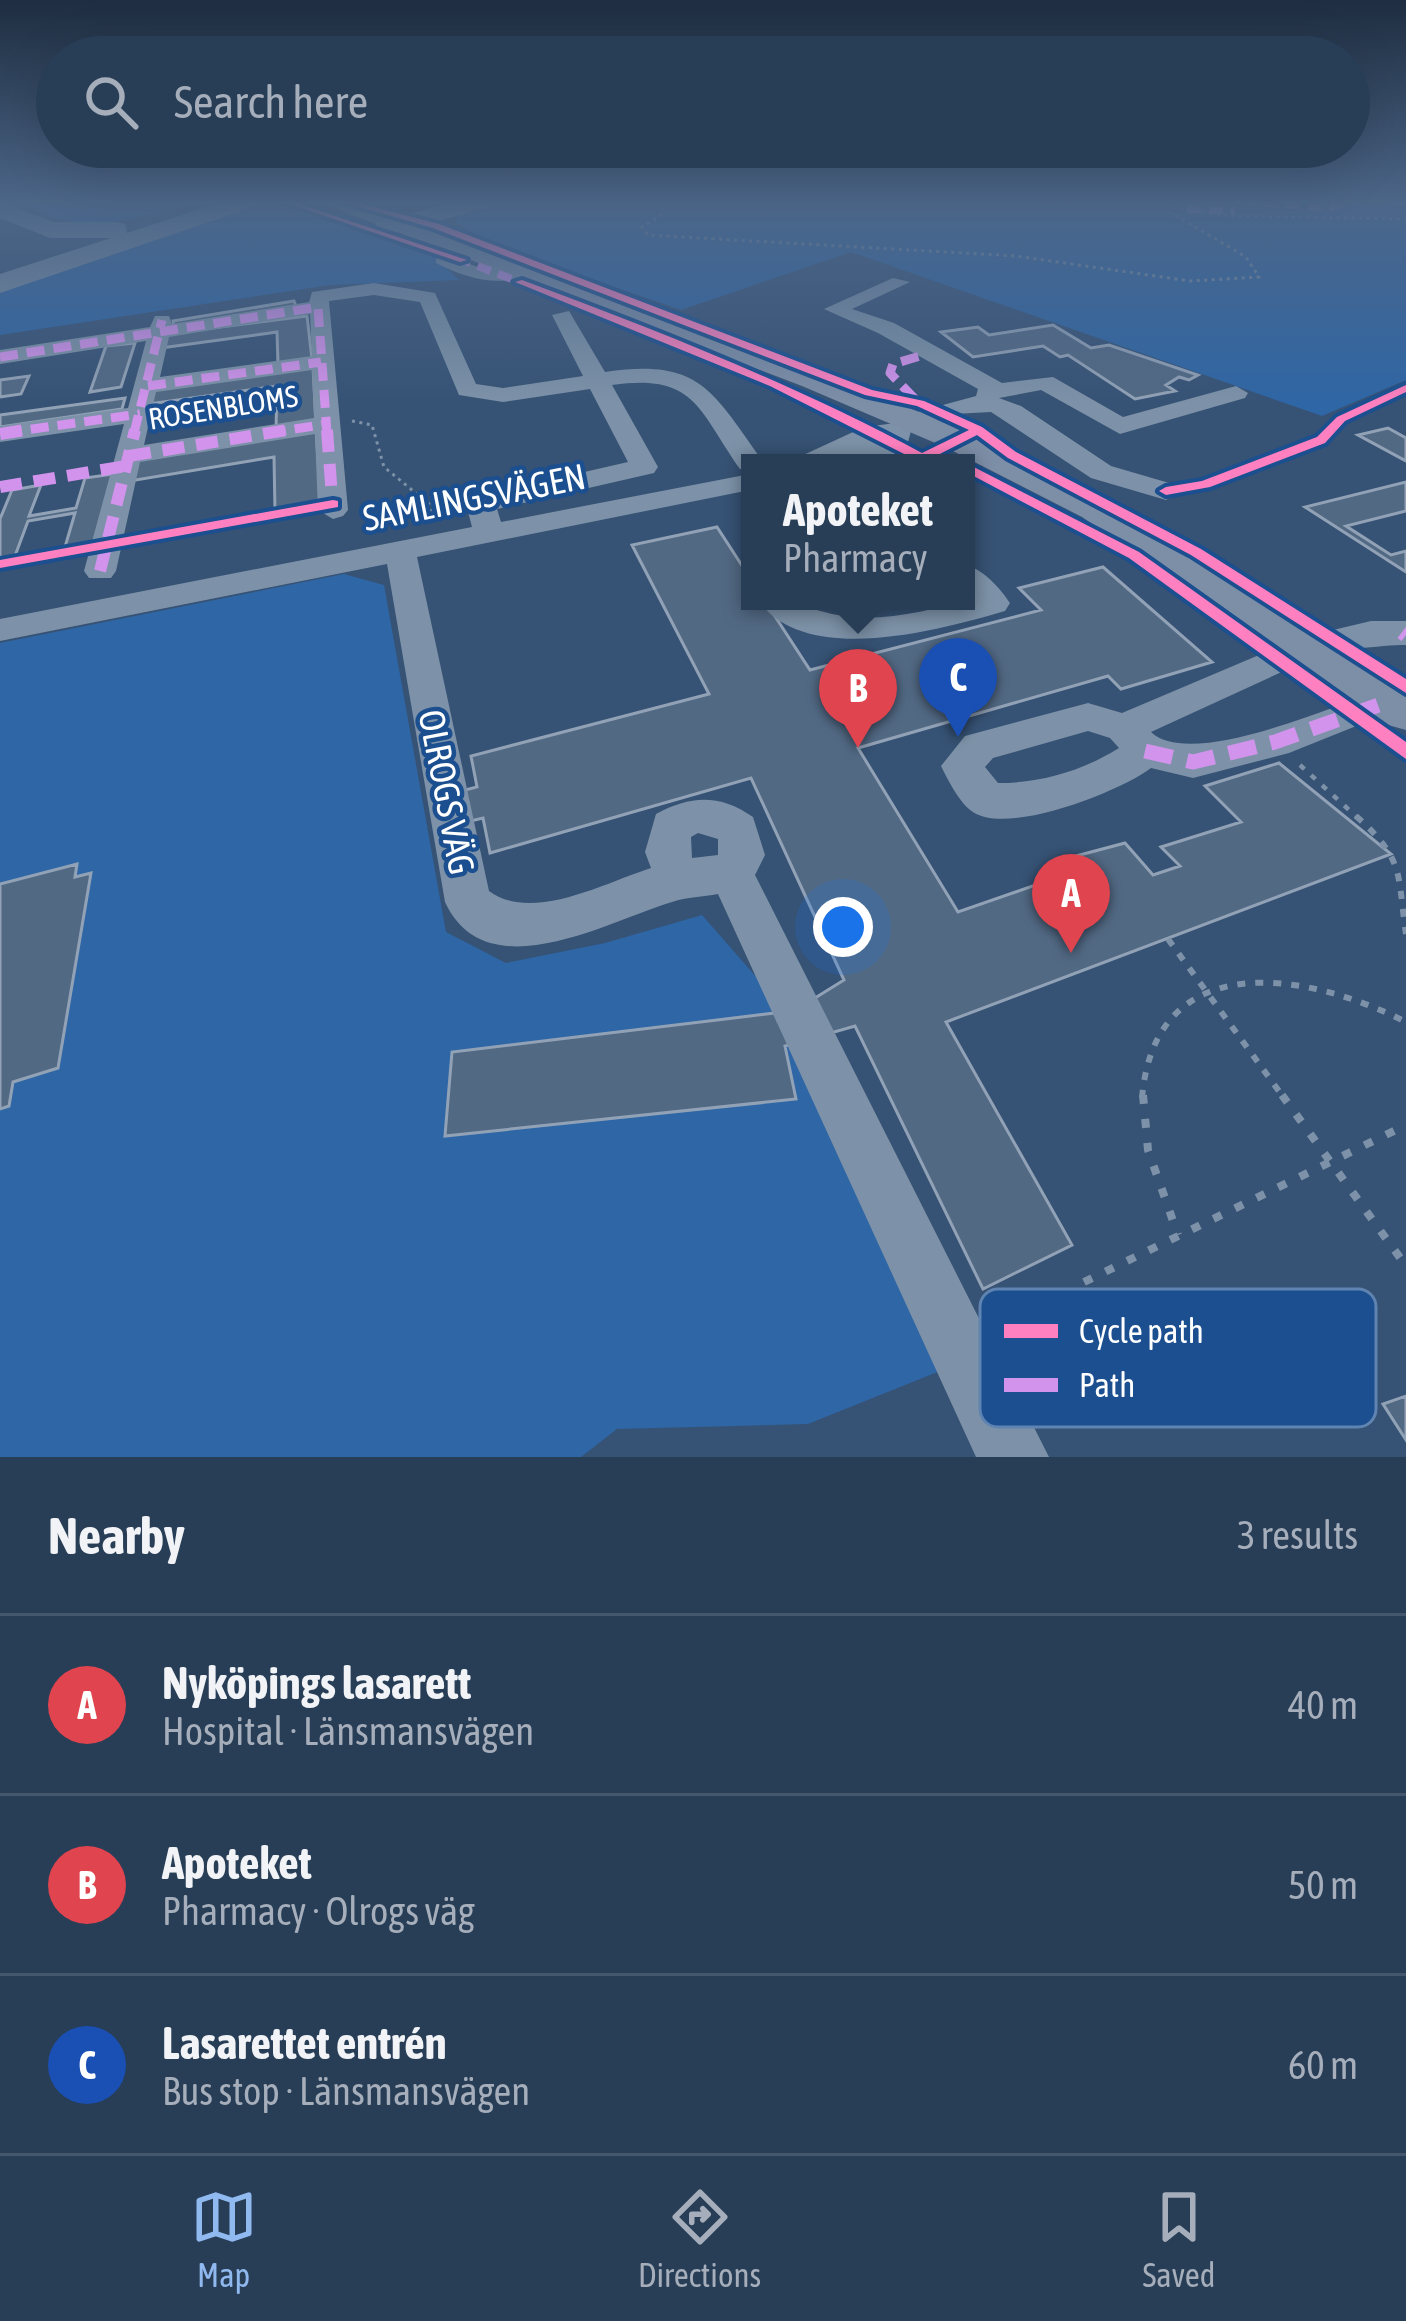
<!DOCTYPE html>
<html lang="en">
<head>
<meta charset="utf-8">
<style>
  body { margin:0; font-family:"Asap Condensed",sans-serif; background:#30455d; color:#f1f3f6 }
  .you { position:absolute; left:843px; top:927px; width:42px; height:42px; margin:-30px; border:9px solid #fff; border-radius:50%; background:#1a73e8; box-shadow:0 0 0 18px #1a73e833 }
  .badge { display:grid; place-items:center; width:78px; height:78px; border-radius:50%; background:#90b9f0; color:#fff; font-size:39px; font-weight:700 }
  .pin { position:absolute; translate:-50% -99px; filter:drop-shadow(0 3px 6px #0008) }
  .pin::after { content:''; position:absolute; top:63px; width:42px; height:36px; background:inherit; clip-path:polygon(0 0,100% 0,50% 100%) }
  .popup { position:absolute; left:741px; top:454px; width:234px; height:156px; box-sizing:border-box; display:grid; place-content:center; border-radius:0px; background:#283e57; filter:drop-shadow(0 3px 9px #0005); font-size:39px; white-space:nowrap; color:#a5aeba }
  .popup b { font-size:45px; color:#f1f3f6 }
  .popup::after { content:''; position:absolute; left:50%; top:100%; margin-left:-24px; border:24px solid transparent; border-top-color:#283e57 }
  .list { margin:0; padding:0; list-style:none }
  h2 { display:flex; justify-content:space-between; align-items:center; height:156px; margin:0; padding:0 48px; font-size:51px }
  h2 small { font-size:39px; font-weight:400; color:#a5aeba }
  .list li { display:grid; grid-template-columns:78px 1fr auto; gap:36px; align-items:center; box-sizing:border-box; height:180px; padding:0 48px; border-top:3px solid #44576d }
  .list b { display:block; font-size:45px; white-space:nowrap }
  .list p { margin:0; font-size:39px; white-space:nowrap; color:#a5aeba }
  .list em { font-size:39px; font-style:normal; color:#a5aeba }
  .icon { flex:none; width:66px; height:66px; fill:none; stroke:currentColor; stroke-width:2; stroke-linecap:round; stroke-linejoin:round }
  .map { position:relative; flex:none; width:1406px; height:1457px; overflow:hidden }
  .search { position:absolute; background:#283e57; box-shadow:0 12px 48px #0002; left:36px; right:36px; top:36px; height:132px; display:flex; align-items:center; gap:30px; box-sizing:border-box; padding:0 42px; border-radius:66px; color:#a5aeba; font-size:45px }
  .sheet { height:696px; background:#283e57 }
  nav { display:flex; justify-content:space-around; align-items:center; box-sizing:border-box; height:168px; border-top:3px solid #44576d; background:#283e57; font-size:33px; color:#a5aeba }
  nav a { display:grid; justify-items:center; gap:6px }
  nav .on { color:#90b9f0 }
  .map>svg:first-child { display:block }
  .green { fill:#2f66a5 }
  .building { fill:#526984; stroke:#92a2b6; stroke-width:3 }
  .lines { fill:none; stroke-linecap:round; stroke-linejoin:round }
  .path-far3 { stroke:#7d92a8; stroke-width:3; stroke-dasharray:3 4.5; stroke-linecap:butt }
  .path-far2 { stroke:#7d92a8; stroke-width:4.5; stroke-dasharray:6 9; stroke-linecap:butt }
  .path-far1 { stroke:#7d92a8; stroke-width:6; stroke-dasharray:8 10; stroke-linecap:butt }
  .path { stroke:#7d92a8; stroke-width:8; stroke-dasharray:9 15; stroke-linecap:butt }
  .minor { fill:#7d92a8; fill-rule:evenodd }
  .major { fill:#7d8ea7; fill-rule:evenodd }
  .highway { fill:#7e92a7; fill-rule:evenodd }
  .quiet-far3 { stroke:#d193ec; stroke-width:8; stroke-dasharray:14 8; stroke-linecap:butt }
  .quiet-far2 { stroke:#d193ec; stroke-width:9; stroke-dasharray:18 9; stroke-linecap:butt }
  .quiet-far1 { stroke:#d193ec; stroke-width:12; stroke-dasharray:22 12; stroke-linecap:butt }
  .quiet { stroke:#d193ec; stroke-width:15; stroke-dasharray:28 15; stroke-linecap:butt }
  .cycleway-casing { stroke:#1b4f8f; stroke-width:8 }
  .cycleway { fill:#ff80c0; fill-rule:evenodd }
  .labels { text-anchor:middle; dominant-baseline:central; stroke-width:9; stroke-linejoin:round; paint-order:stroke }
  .far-street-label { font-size:30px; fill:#fff; stroke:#1b4f8f }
  .street-label { font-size:36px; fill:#fff; stroke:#1b4f8f }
  .key { fill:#1b4f8f; stroke:#5f84b1; stroke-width:3 }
  .key-label { font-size:33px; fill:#fff }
</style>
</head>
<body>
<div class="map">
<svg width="1406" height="1457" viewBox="0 0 1406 1457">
  <rect width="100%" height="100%" fill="#365274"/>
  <path class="green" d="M 19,200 L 200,200 C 137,219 77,241 19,200 Z
    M 271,200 L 428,250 L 459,280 L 330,285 L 0,335 L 0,292 Z
    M 502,200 L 1406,200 L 1406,380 L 1322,416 L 851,252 L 681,310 L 493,245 L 455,222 L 460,213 Z
    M 344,574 L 384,585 L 446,932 L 506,963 L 605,943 L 702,915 L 766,988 L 945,1369 L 808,1424 L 617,1429 L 581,1457 L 0,1457 L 0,643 Z"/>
  <path class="building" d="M 294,301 L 296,306 L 174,326 L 173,321 Z
    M 307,316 L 312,359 L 278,364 L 277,332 L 161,348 L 164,334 Z
    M 1053,325 L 1091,348 L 1109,345 L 1198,375 L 1189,380 L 1179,377 L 1166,385 L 1175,391 L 1135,399 L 1068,355 L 1060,357 L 1043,346 L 973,357 L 941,332 L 978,327 L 989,335 Z
    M 135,343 L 121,387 L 90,392 L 106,346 Z
    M 313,367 L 316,424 L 276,429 L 277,386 L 149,404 L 153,389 Z
    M 29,376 L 21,394 L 0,397 L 0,380 Z
    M 125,398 L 122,409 L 0,427 L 0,415 Z
    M 1388,428 L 1406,438 L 1406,461 L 1358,435 Z
    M 316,430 L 321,504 L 275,512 L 274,457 L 130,481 L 135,459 Z
    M 113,474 L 95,542 L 65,547 L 75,513 L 28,521 L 15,556 L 0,559 L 0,519 L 12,490 L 41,485 L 29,516 L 76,508 L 85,478 Z
    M 1406,482 L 1406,511 L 1346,526 L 1391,555 L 1406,551 L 1406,572 L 1305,507 Z
    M 717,527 L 750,578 L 750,601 L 765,601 L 810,670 L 1041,610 L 1019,588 L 1103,567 L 1212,662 L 1121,689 L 1108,676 L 858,748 L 958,912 L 1070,873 L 1061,860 L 1125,843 L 1153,875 L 1180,866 L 1161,847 L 1241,822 L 1205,786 L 1279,763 L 1391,854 L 946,1022 L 1072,1245 L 983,1289 L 855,1026 L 785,1046 L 796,1099 L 445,1136 L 452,1052 L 775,1013 L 778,1021 L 844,980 L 751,778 L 490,853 L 483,818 L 471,821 L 465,790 L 477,787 L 471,756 L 709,694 L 632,545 Z
    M 77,864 L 75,877 L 91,873 L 58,1068 L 13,1082 L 9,1106 L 0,1109 L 0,884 Z
    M 1406,1396 L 1406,1440 L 1383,1404 Z"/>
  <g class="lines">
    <path class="path-far3" d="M 661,200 L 663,214 L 642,227 L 648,235 L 1016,256 L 1190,281 L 1259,277 L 1246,257 L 1165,209
      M 1128,200 L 1230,216 L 1406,219
      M 352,421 L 372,425 L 384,467 L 429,504 L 432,520"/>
    <path class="path-far2" d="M 1300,765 L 1359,819"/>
    <path class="path-far1" d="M 1356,816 C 1405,860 1397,872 1406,934
      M 1168,939 L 1284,1098
      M 1142,1098 C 1155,945 1308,972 1406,1022"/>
    <path class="path" d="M 1143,1095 L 1148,1150 L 1178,1235
      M 1282,1095 L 1406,1266
      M 1084,1282 L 1406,1125"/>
    <path class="minor" d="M 437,244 L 449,244 L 451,257 L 483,269 L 527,264 L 536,270 C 505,290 467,279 436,263 Z
      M 893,278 L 910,282 L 852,309 L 894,323 L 1002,383 L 1053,377 L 1123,417 L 1236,386 L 1248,393 L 1245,398 L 1120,434 L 1041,390 L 999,398 L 1021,406 L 1111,466 L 1176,485 L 1180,491 L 1166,500 L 1091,478 L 991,412 L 954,414 L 912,427 L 906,450 L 870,463 L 830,463 L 833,458 L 786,463 L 864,427 L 904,422 L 906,415 L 976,396 L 978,389 L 878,333 L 824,309 Z
      M 374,283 L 435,293 L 476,384 L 503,388 L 583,376 L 552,315 L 569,311 L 605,372 C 701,358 712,391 764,463 L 750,463 L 750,471 L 740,469 C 698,409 695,373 612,385 L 658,467 L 654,473 L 497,509 L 501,522 L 750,474 L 750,490 L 417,557 L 489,891 C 532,923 604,883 651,868 L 645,852 L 656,814 C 691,795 720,794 753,817 L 765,855 L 755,875 L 1049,1457 L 976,1457 L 718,894 C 703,897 687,897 672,902 C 606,922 486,991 445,902 L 387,564 L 0,641 L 0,619 L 472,527 L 466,504 L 471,498 L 628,462 L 590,389 L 503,402 L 459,395 L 420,302 L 374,295 L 329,301 L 348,510 L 343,516 L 333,519 L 318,510 L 315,434 L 140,462 L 116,571 L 111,578 L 89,578 L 84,571 L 124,424 L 0,442 L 0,426 L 128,408 L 146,341 L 0,364 L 0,350 L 150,327 L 155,316 L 169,316 L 172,324 L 309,302 L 312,292 ZM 310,314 L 312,356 L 160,377 L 169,337 ZM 312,370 L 314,418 L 144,445 L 156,392 ZM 698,833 L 718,839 L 718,855 L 692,858 L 691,837 Z
      M 966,565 C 984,570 1000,588 1010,603 L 1005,611 C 943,629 806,668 759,601 C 795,601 800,606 832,614 C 877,624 929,611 970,599 Z
      M 1371,621 L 1406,621 L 1406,645 C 1383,644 1354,652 1333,646 L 1328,638 L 1333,630 Z
      M 1273,649 L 1286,652 L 1291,661 L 1286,670 L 1151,732 C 1192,771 1341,702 1390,687 L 1403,691 L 1406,706 L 1289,753 L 1193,778 L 1151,768 C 1121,791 1008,836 973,812 C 960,804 948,780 941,766 L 965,736 L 1088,703 L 1122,713 ZM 1088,731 L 1110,738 L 1119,748 C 1082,771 1041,783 998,783 L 985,767 L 993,758 Z"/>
    <path class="major" d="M 313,200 L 343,200 L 484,245 L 824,372 L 971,434 L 1110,501 L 1406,688 L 1406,730 L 1388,725 L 1082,517 L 947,448 L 802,386 Z"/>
    <path class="highway" d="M 228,200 L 263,200 L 259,205 L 0,293 L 0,274 L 111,238 L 50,238 L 0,218 L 0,202 L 54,222 L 116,222 L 125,224 L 127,233 Z
      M 462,200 L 500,200 L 496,205 L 387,235 L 374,227 L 378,222 Z"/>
    <path class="quiet-far3" d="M 1040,200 L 1086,200
      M 1220,200 L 1330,207 L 1361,200
      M 1391,200 L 1406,202
      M 1187,209 L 1235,210
      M 457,258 L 530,286"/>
    <path class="quiet-far2" d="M 0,357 L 318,307 L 327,433
      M 148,386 L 321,362
      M 915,399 L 890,373 L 893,364 L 927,354
      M 4,433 L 140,414
      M 134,433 L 162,320
      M 268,433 L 327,424"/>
    <path class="quiet-far1" d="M 327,430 L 333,510
      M 0,434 L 25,430
      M 129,456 L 287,430
      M 0,487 L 126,466
      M 100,571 L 135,430"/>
    <path class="quiet" d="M 1402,632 L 1406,635
      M 1145,751 L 1193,762 L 1275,742 L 1390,701"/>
    <defs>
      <path id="cycleway" d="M 278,200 L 287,200 L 467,260 L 460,262 Z
        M 336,200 L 347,200 L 439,224 L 872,390 L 924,401 L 982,427 L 1016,452 L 1201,549 L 1406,679 L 1406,693 L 1191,555 L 1008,458 L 977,435 L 926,461 L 918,461 L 770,386 L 515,282 L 522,280 C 659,331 794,384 922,453 L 969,430 L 917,406 L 865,395 L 433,228 Z
        M 1406,385 L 1406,392 L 1345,421 L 1325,443 L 1210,487 L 1166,495 L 1159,491 L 1166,487 L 1202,481 L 1317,437 L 1337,417 Z
        M 966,463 L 1139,552 L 1406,742 L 1406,759 L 1129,558 L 966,472 Z
        M 333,500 L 338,501 L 338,507 L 0,568 L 0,560 Z"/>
    </defs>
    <use href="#cycleway" class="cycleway-casing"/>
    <use href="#cycleway" class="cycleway"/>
  </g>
  <linearGradient id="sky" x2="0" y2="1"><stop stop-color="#1e2d40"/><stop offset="0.5" stop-color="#4c6688"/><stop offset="1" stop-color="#4c6688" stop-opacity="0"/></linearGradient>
  <rect width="1406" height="404" fill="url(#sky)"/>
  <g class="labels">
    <g class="far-street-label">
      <text transform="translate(223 407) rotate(-9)">ROSENBLOMS</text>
    </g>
    <g class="street-label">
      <text transform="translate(474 497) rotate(-11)">SAMLINGSVÄGEN</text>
      <text transform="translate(447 792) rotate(79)">OLROGS VÄG</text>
    </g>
  </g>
  <rect x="980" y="1289" width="396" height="138" rx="18" class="key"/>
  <rect x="1004" y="1324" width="54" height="14" fill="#ff80c0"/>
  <rect x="1004" y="1378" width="54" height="14" fill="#d193ec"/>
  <g class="key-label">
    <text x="1079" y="1343">Cycle path</text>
    <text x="1079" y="1397">Path</text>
  </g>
</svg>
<div class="you"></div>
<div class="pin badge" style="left:1071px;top:953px;background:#e0444e">A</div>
<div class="pin badge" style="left:858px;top:748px;background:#e0444e">B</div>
<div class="popup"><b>Apoteket</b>Pharmacy</div>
<div class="pin badge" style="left:958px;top:737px;background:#1a4fb4">C</div>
<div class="search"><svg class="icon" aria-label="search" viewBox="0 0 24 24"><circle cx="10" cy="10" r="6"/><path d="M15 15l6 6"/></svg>Search here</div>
</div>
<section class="sheet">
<h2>Nearby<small>3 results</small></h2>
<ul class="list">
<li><span class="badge" style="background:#e0444e">A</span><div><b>Nyköpings lasarett</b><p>Hospital · Länsmansvägen</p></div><em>40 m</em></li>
<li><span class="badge" style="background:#e0444e">B</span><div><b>Apoteket</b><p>Pharmacy · Olrogs väg</p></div><em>50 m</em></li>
<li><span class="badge" style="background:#1a4fb4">C</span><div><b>Lasarettet entrén</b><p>Bus stop · Länsmansvägen</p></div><em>60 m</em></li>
</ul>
</section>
<nav>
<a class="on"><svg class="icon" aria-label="map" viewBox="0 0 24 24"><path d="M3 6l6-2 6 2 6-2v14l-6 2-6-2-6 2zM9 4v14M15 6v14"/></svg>Map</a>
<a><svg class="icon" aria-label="directions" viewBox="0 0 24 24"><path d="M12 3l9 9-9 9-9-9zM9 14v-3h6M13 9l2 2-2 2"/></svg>Directions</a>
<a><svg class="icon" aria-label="saved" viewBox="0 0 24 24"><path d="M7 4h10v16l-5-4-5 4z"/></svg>Saved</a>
</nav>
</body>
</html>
